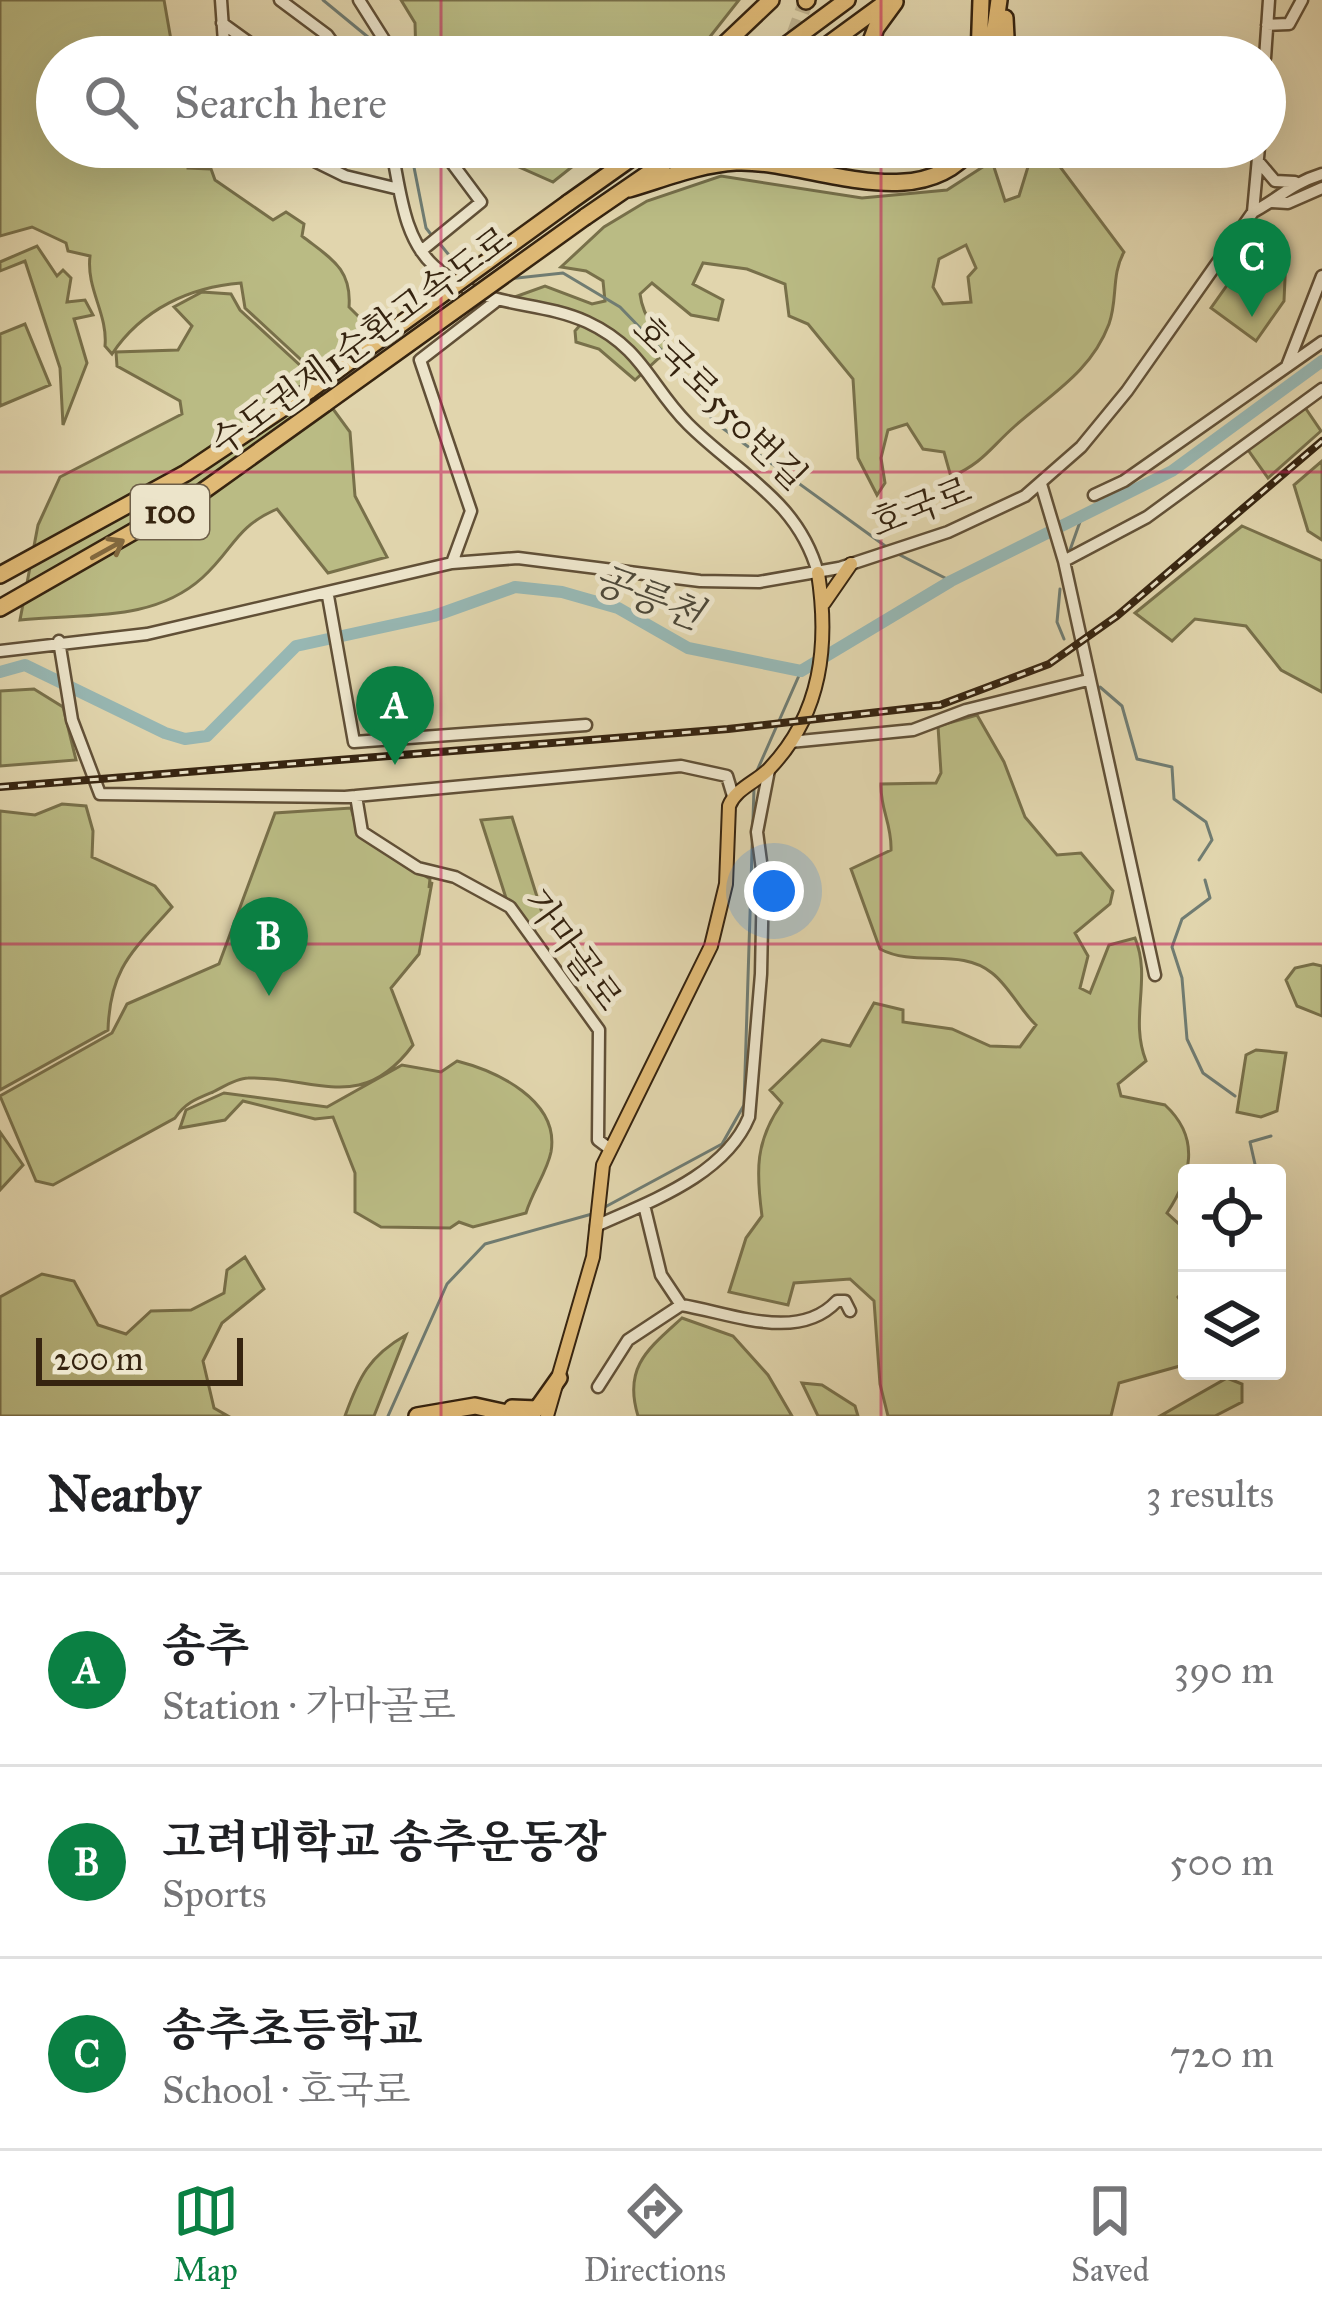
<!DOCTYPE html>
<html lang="en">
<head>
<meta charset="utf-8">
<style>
  body { margin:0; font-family:"IM FELL Great Primer","Noto Serif KR",serif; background:#f6f6f6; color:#202124 }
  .controls { position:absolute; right:36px; bottom:36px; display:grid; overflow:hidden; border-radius:12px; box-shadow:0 12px 48px #0002 }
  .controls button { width:108px; height:108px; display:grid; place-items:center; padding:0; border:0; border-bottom:3px solid #e0e0e0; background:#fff; color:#202124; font:60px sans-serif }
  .scale { position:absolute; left:36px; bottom:30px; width:207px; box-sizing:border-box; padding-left:12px; border:6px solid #362410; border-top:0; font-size:33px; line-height:42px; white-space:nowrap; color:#362410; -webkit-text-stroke:9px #ece4ca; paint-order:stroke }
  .you { position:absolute; left:774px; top:891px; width:42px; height:42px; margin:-30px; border:9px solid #fff; border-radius:50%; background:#1a73e8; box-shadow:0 0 0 18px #1a73e833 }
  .badge { display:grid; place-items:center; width:78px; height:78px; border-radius:50%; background:#0b8043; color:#fff; font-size:39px; font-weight:700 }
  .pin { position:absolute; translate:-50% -99px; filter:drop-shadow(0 3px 6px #0008) }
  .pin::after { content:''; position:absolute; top:63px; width:42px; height:36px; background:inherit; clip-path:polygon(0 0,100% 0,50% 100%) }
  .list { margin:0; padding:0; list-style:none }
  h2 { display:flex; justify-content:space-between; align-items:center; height:156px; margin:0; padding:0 48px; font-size:51px }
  h2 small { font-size:39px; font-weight:400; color:#757577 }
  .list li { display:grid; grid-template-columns:78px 1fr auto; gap:36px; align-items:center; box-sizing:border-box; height:192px; padding:0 48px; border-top:3px solid #e0e0e0 }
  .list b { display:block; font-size:45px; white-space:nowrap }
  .list p { margin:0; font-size:39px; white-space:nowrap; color:#757577 }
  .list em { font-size:39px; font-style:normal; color:#757577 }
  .icon { flex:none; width:66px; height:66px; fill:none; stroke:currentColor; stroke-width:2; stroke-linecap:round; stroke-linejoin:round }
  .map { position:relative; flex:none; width:1322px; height:1416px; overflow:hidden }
  .search { position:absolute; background:#fff; box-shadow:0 12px 48px #0002; left:36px; right:36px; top:36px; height:132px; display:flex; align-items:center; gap:30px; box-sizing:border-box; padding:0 42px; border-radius:66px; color:#757577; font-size:45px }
  .sheet { height:732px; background:#fff }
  nav { display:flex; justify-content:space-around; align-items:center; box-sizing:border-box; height:168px; border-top:3px solid #e0e0e0; background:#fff; font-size:33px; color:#757577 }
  nav a { display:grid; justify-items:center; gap:6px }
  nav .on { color:#0b8043 }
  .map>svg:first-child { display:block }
  .green { fill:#babb84; stroke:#78704a; stroke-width:3; fill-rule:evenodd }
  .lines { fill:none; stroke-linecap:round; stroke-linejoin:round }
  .stream { stroke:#707c72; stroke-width:3 }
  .river { stroke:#97b7b3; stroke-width:12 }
  .highway-tunnel { stroke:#bfb28e; stroke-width:15; stroke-dasharray:15 8; stroke-linecap:butt }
  .minor-casing { stroke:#615037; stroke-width:15 }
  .major-casing { stroke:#362410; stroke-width:16 }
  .highway-casing { stroke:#362410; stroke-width:20 }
  .minor { stroke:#ece4ca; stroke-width:10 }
  .major { stroke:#e0ba76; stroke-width:12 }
  .highway { stroke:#e0ba76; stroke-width:15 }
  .rail-casing { stroke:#362410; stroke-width:8 }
  .rail { stroke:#ece4ca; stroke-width:3; stroke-dasharray:9; stroke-linecap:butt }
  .highway-bridge-casing { stroke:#362410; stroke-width:20; stroke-linecap:butt }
  .highway-bridge { stroke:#e0ba76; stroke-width:15 }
  .oneway { stroke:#82683e }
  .grid { fill:none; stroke:#c2185b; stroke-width:3; stroke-opacity:0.55 }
  .labels { text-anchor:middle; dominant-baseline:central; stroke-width:10; stroke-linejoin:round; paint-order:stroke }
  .shield { fill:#ece4ca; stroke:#6d5e48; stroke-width:3 }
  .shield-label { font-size:33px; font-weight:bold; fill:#362410 }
  .street-label { font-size:36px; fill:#362410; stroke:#ece4ca }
  .water-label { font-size:39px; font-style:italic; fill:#4e4939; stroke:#ece4ca }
</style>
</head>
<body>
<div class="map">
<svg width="1322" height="1416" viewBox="0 0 1322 1416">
  <rect width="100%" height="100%" fill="#e1d5ad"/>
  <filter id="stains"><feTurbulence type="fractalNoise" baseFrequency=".00167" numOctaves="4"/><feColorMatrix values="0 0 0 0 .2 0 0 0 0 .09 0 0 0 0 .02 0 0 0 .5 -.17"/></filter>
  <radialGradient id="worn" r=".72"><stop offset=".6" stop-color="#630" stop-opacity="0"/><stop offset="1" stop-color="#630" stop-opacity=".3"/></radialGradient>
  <path class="green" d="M 0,0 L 164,0 L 174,57 L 57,57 L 57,147 L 188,147 L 188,168 L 211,169 L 215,180 L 273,220 L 286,212 L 304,224 L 302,236 C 330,258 352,268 349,307 L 362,320 L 357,336 L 310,368 L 245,308 L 241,283 C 190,287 142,309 112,354 L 105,346 C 108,314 86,289 90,256 L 68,251 L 66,243 L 32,227 L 0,236 Z
    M 401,0 L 739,0 L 694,57 L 416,57 L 415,23 Z
    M 474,147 L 597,147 L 553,182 Z
    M 1031,157 L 1058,164 L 1124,252 C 1111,275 1118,299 1109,324 C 1091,372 1051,394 1015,426 C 990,448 984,462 951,477 L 944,452 L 923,449 L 907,424 L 888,430 L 881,458 L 885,483 L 877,495 L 858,458 L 853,379 L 808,324 L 789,316 L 785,284 L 747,269 L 703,263 L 693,284 L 723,300 L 718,320 L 691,315 L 652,283 L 640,294 C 643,319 660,338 679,354 L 659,358 L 635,380 L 599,349 L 576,342 L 575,331 L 587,317 L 512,298 L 545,286 L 592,304 L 605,301 L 603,281 L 586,271 L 561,267 L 604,227 L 647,201 L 721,176 L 862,198 L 947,190 L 992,161 L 1005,201 L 1019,196 ZM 966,245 L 976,268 L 968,277 L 971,302 L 943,304 L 933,287 L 939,259 Z
    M 37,246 L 57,276 L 63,270 L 71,278 L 67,302 L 85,300 L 93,315 L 74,319 L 87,363 L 63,425 L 60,368 L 25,261 L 0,271 L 0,262 Z
    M 1286,256 L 1284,301 L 1256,341 L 1211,308 L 1235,274 Z
    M 202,292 L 231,294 L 240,310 L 303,368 L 350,432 L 355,496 L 387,557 L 328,573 L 277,509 C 234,528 235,548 202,578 C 152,623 83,613 20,620 L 38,525 L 60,477 L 182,414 L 180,401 L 117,366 L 116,352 L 178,350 L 192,326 L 174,307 Z
    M 25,324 L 50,385 L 0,406 L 0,334 Z
    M 1304,406 L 1321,431 L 1268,478 L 1246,447 Z
    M 1322,461 L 1322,540 L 1308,531 L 1294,485 Z
    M 1242,526 L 1322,561 L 1322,692 L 1281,670 L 1246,626 L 1195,619 L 1172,641 L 1135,613 Z
    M 34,689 L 63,707 L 76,760 L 0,766 L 0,691 Z
    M 977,715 L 1004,762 L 1025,817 L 1057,855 L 1081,853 L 1113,891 L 1110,904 L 1075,933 L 1088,956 L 1080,988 L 1090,993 L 1109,945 L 1135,938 C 1152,979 1129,1018 1146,1061 L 1118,1084 L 1121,1096 L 1165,1105 C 1202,1139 1190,1178 1167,1213 L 1178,1223 L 1187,1217 L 1187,1287 L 1178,1297 L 1187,1310 L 1187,1364 L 1119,1383 L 1111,1416 L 888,1416 L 880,1384 L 874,1301 L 850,1279 L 794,1283 L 788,1305 L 729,1292 L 746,1238 L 762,1216 C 756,1171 755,1141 782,1103 L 770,1090 L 822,1040 L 850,1046 L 874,1003 L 903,1010 L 903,1022 L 952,1029 L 990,1046 L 1020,1047 L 1036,1025 C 1020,1010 1009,986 992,973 C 960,947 916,968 880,949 L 851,869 L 891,850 C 892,824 880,809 881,784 L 936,783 L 941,773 L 938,726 Z
    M 62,804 L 86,806 L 93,831 L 92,857 L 155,886 L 172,907 C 132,952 110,968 108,1030 L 0,1090 L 0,811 L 35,815 Z
    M 351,808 L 358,833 L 430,879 L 429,888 L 432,882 L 419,954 L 391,988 L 413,1045 C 361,1115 316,1076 248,1078 C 237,1078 223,1087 213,1092 C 196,1099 185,1103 175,1118 L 53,1185 L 36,1181 L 0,1096 L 112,1033 L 127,1004 L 219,964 L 275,813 Z
    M 512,817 L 544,919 L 534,920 L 535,935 L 506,898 L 481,820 Z
    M 1313,964 L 1322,966 L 1322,1016 L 1297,1006 L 1286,980 L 1295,968 Z
    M 1256,1050 L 1286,1053 L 1277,1111 L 1261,1117 L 1237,1112 L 1246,1055 Z
    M 457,1061 C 496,1071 560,1100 551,1152 C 547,1172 532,1192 526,1213 L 473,1227 L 459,1222 L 450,1228 L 381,1227 L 355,1212 L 355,1173 L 333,1117 L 315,1119 L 243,1101 L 225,1120 L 180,1128 L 186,1110 L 224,1093 L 327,1107 L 402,1065 L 441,1072 Z
    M 0,1132 L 23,1165 L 0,1190 Z
    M 245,1257 L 264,1289 L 222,1323 L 203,1361 L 214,1408 L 228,1416 L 0,1416 L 0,1297 L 42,1274 L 74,1281 L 98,1325 L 126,1334 L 151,1311 L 191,1310 L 224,1293 L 227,1270 Z
    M 682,1318 L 733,1336 L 768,1375 L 792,1416 L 638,1416 C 623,1367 648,1349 682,1318 Z
    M 406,1335 L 374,1416 L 345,1416 C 359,1377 369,1356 406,1335 Z
    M 1227,1378 L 1242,1384 L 1242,1402 L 1215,1416 L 1160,1416 Z
    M 802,1383 L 822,1385 L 855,1406 L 858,1416 L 818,1416 Z"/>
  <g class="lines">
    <path class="stream" d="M 323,0 L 374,42 L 381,57
      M 410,147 L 426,228 L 433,237
      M 440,244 L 453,260 L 469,266
      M 507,279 L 563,273 L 620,307 L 673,362 L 714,422 L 888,548
      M 1070,550 L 1081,519
      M 896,553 L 951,581
      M 1060,589 L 1057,622 L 1064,639
      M 1100,687 L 1122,706 L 1137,759 L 1172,767 L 1174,799 L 1206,822 L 1212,840 L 1199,860
      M 756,773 L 801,671
      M 1205,880 L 1210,898 L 1182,919 L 1172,947 L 1182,978 L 1187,1039 L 1203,1073 L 1235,1096
      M 1257,1173 L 1250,1142 L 1271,1136
      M 605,1207 L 722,1144 L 744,1105 L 754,788
      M 388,1416 L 447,1284 L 485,1244 L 592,1214"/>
    <path class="river" d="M 0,672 L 25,665 L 165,733 L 185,739 L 207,736 L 296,646 L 434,616 L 515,587 L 562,592 L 618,608 L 688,648 L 801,671 L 951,581 L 1172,471 L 1322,361"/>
    <path class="highway-tunnel" d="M 793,57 L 793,37 L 806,1"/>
    <defs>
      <path id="minor" d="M 221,0 L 225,57
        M 280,0 L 327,35 L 343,57
        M 359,0 L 395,57
        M 222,23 L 269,57
        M 1267,25 L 1289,24 L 1302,0
        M 1265,58 L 1269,0
        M 286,147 L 345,176 L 399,189
        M 391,147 C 400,186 402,237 434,266 C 484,311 533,298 587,322 C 643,348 650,386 688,424 C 738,474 798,500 818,573
        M 1258,161 L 1275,181 L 1295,182
        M 1272,202 L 1288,203 L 1322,188
        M 1253,212 L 1259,147
        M 421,251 L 481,202 L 440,147
        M 1287,366 L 1322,276
        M 1041,484 L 1064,561 L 1155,975
        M 1094,495 L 1124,481 L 1322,342
        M 1064,561 L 1147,517 L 1322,389
        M 452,563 L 471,511 L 420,360 L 495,302
        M 328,596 L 354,742 L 586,725
        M 59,641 L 72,720 L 100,794 L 345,797 L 681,766 L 727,776 L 733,796
        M 0,651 L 147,634 L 452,563 L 518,558 L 700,581 L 759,582 L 839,568 L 948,532 L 1025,496 L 1081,447 L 1127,391 L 1253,212 C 1280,198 1290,184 1322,174
        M 790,742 L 913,730 L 966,710 L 1088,680
        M 356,796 L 362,832 L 418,868 L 455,877 L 510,907 L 599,1030 L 598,1140 L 610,1149
        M 596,1226 C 651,1201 725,1175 749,1117 L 761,974 L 763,877 L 757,832 L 769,770
        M 681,1305 C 731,1313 798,1343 837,1301 L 845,1301 L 850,1311
        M 598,1387 L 628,1340 L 681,1305 L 661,1275 L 644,1205"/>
      <path id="major" d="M 824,603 L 851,564
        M 547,1416 L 593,1257 L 603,1165 L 711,946 L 726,884 L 729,806 C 736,788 757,782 770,768 C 822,713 829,644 818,573"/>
      <path id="highway" d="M 806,1 L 807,0
        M 1005,18 L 1007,57
        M 711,57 L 771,0
        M 770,57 L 847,0
        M 811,57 L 889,0
        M 865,57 L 876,28 L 895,2
        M 979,57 L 981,0
        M 991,57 L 999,0
        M 855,147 L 914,156 L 935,147
        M 629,189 C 663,179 700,164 736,162 C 809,159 918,219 973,147
        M 568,203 L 647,147
        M 585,217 L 687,147
        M 0,575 L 186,473 L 310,390
        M 0,608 L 199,494 L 326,403
        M 512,1408 L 537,1409 L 559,1378
        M 417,1416 L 475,1406 L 520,1416"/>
    </defs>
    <use href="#minor" class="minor-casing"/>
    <use href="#major" class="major-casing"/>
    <use href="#highway" class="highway-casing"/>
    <use href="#minor" class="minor"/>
    <use href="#major" class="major"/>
    <use href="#highway" class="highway"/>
    <defs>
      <path id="rail" d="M 0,787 L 728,729 L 940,705 L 1049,664 L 1117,616 L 1322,441"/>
    </defs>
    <use href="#rail" class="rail-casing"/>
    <use href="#rail" class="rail"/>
    <defs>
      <path id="highway-bridge" d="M 310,390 L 568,203
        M 326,403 L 585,217"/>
    </defs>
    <use href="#highway-bridge" class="highway-bridge-casing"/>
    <use href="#highway-bridge" class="highway-bridge"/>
  </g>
  <defs><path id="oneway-shaft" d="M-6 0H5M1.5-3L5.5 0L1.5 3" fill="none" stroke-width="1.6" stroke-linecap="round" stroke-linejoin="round" transform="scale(3)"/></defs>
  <use class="oneway" href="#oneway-shaft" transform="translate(108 549) rotate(-29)"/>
  <path class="grid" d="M 441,0 L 441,57M 881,0 L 881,57M 441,147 L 441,1416M 881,147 L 881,1416M 0,472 L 1322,472M 0,944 L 1322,944"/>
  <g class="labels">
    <rect class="shield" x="131" y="485" width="78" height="54" rx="9"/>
    <g class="shield-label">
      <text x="170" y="512">100</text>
    </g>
    <g class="street-label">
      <text transform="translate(361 341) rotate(-36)">수도권제1순환고속도로</text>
      <text transform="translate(720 403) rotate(45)">호국로550번길</text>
      <text transform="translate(921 507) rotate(-21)">호국로</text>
      <text transform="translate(573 950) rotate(54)">가마골로</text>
    </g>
    <g class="water-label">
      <text transform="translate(648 597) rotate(21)">공릉천</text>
    </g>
  </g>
  <rect width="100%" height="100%" filter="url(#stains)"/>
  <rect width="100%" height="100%" fill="url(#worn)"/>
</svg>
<div class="controls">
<button><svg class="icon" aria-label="locate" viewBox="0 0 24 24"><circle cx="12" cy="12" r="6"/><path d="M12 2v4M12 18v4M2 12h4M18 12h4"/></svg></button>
<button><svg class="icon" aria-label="layers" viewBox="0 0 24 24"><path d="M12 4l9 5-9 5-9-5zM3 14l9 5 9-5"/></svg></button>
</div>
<div class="scale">200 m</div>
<div class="you"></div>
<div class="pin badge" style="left:395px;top:765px">A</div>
<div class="pin badge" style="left:269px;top:996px">B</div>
<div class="pin badge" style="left:1252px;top:317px">C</div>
<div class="search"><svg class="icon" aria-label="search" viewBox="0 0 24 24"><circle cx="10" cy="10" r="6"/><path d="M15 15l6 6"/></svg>Search here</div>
</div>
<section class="sheet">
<h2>Nearby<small>3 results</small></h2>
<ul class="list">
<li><span class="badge">A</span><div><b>송추</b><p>Station · 가마골로</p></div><em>390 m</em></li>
<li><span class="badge">B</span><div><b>고려대학교 송추운동장</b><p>Sports</p></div><em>500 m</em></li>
<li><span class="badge">C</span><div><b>송추초등학교</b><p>School · 호국로</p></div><em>720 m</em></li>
</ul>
</section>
<nav>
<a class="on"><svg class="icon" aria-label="map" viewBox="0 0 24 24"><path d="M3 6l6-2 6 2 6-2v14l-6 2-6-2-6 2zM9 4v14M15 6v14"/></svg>Map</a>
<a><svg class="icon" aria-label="directions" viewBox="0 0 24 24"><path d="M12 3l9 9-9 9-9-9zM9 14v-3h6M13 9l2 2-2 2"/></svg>Directions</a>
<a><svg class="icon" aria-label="saved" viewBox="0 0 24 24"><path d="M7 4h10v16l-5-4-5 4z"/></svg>Saved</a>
</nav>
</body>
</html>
